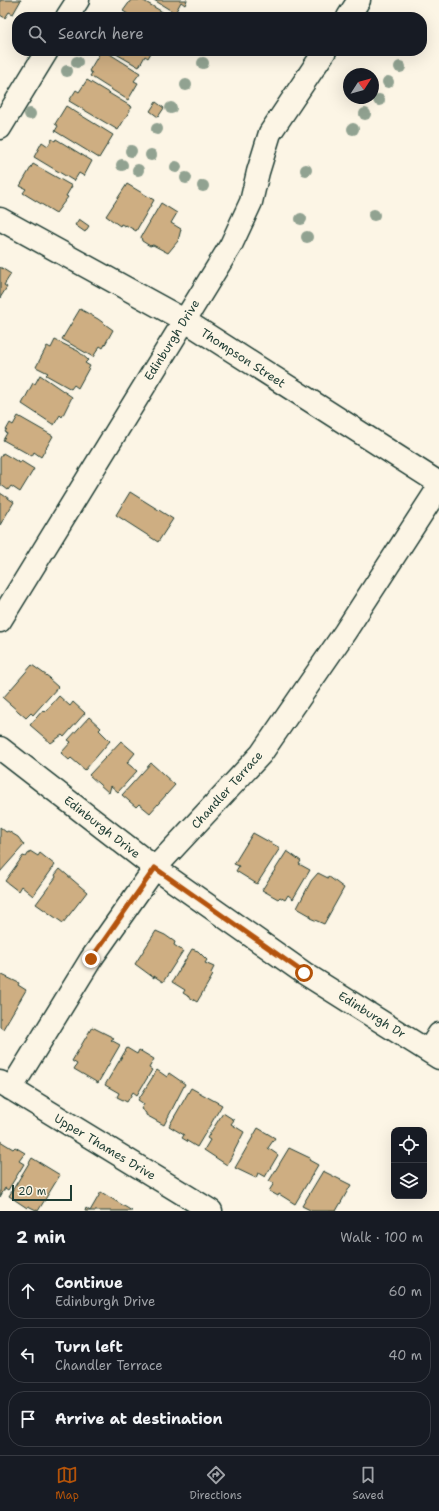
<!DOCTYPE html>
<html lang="en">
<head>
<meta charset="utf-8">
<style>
  body { margin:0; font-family:"Shantell Sans",sans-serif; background:#242831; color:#f1f3f6 }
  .controls { position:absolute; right:12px; bottom:12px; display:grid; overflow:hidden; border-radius:8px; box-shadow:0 4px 16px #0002 }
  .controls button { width:36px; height:36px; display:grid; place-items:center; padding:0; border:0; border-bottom:1px solid #363941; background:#171b24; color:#f1f3f6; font:20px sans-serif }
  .compass { position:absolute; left:343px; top:68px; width:36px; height:36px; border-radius:50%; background:#171b24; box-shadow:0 4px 16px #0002; rotate:54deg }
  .scale { position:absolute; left:12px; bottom:10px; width:60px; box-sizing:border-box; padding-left:4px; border:2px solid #1f3d34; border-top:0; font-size:11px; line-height:14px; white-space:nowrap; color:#1f3d34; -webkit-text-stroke:3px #fcf5e5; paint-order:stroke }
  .stop { position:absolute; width:12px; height:12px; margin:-9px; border:3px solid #b45309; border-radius:50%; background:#fff }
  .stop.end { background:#b45309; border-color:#fff; box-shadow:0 1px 4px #0008 }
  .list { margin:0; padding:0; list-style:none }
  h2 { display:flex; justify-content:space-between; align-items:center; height:52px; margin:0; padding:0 16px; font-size:17px }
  h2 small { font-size:13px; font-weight:400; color:#9ea1a6 }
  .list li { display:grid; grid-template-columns:26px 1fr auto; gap:12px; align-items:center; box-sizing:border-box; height:56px; margin:0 8px 8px; padding:0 8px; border:1px solid #363941; border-radius:16px }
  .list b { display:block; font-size:15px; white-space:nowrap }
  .list p { margin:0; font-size:13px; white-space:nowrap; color:#9ea1a6 }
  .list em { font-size:13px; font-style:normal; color:#9ea1a6 }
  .icon { flex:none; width:22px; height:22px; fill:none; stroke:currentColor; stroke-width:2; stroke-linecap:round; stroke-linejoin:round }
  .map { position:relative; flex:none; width:439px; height:1211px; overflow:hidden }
  .search { position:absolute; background:#171b24; box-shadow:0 4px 16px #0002; left:12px; right:12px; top:12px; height:44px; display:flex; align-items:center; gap:10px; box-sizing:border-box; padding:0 14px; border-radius:16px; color:#9ea1a6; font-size:15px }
  .sheet { height:244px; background:#171b24 }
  nav { display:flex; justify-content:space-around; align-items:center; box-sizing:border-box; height:56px; border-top:1px solid #363941; background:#171b24; font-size:11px; color:#9ea1a6 }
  nav a { display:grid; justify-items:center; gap:2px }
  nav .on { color:#b45309 }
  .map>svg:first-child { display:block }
  .building { fill:#ceae82; stroke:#1f3d34 }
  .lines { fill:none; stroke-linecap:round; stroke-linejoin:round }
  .minor-casing { stroke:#1f3d34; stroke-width:25 }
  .minor { stroke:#fcf5e5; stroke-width:22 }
  .tree { fill:#91a291 }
  .route { stroke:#b45309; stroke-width:5 }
  .labels { text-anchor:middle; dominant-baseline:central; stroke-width:4; stroke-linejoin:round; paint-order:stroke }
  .street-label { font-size:12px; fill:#1f3d34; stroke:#fcf5e5 }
</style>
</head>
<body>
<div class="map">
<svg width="439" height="1211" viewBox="0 0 439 1211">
  <rect width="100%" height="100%" fill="#fcf5e5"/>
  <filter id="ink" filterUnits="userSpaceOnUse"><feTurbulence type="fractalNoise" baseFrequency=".025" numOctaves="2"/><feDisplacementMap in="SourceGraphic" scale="8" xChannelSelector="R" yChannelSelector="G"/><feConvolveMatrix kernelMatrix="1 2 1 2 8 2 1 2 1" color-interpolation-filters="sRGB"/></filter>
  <g filter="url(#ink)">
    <path class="building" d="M 0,0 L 21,0 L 13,14 L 9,12 L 5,18 L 0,15 Z
      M 131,0 L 142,0 L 166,14 L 164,17 L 130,17 L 131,16 L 123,11 Z
      M 154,0 L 187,0 L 185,5 L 181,2 L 175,13 Z
      M 361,7 L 375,17 L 354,17 Z
      M 101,51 L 105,51 L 140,73 L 134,81 L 138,83 L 128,100 L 90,76 L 92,73 L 89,71 Z
      M 111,51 L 152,51 L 148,58 L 145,56 L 139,67 Z
      M 87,80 L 132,107 L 118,130 L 69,101 L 76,90 L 79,92 Z
      M 156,102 L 164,108 L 158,117 L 150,111 Z
      M 66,106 L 113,135 L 99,158 L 55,131 L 58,126 L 55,124 Z
      M 52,139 L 55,141 L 56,139 L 92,161 L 84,176 L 79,173 L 74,181 L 34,157 L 42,142 L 48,146 Z
      M 33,164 L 72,186 L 66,196 L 68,197 L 56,213 L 23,193 L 26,189 L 20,186 Z
      M 127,184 L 154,200 L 136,231 L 126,225 L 125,226 L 121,224 L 120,226 L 106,216 Z
      M 161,203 L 177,213 L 171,223 L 181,229 L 178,241 L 168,253 L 153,245 L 150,246 L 142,241 L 141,237 Z
      M 79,219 L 89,226 L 85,232 L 75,225 Z
      M 0,267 L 11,274 L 4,285 L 7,287 L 0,298 Z
      M 80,309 L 98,319 L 113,330 L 103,348 L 100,346 L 93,357 L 62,339 Z
      M 55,340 L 78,351 L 88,360 L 85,363 L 90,366 L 78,388 L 74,385 L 71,389 L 46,375 L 48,373 L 36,367 L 47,346 L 51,348 Z
      M 40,375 L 72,397 L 62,417 L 60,415 L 54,425 L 22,404 L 33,383 L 35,384 Z
      M 18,416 L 53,436 L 41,457 L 34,452 L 32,456 L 3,440 L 7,433 L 5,432 L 10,423 L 13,425 Z
      M 3,453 L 20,463 L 21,461 L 34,469 L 20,492 L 11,486 L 8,490 L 0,484 L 0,458 Z
      M 130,492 L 173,519 L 158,542 L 116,515 Z
      M 0,493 L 14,502 L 0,525 Z
      M 32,665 L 50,678 L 49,679 L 58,687 L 33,715 L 31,713 L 26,718 L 3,698 Z
      M 59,696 L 70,706 L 73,702 L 85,713 L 64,737 L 62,735 L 51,743 L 30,725 L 43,710 L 45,712 Z
      M 89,717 L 101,728 L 99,730 L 110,741 L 85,770 L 71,758 L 69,760 L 61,753 L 71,742 L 68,740 Z
      M 121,741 L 135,753 L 127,763 L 137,771 L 118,792 L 111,786 L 109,793 L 89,775 Z
      M 151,763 L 175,785 L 150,813 L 139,804 L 136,807 L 122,795 Z
      M 0,827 L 6,832 L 8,831 L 18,837 L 24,845 L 0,872 Z
      M 253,833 L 280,848 L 257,884 L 236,871 L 239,866 L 234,864 Z
      M 30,851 L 38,856 L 40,853 L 55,865 L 33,896 L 21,886 L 18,891 L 5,881 L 23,856 L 26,857 Z
      M 287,851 L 301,861 L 299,864 L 310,870 L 293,899 L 288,895 L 285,900 L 280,897 L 278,899 L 262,890 Z
      M 60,869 L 87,892 L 63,923 L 36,904 L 56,877 L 55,875 Z
      M 318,873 L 328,878 L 328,876 L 344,888 L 324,924 L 310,918 L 311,916 L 297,908 L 311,881 Z
      M 156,931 L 165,935 L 175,942 L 174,945 L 183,951 L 163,982 L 154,976 L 154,978 L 135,964 Z
      M 192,949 L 198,951 L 207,960 L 205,963 L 214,967 L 211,973 L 213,975 L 197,1002 L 183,993 L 185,990 L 172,982 Z
      M 0,974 L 19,983 L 18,985 L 26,990 L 3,1029 L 0,1027 Z
      M 92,1027 L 114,1038 L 111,1040 L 120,1045 L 98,1083 L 74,1069 L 77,1064 L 72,1061 Z
      M 127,1048 L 137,1054 L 139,1050 L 154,1059 L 149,1068 L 152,1070 L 137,1095 L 133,1092 L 127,1102 L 117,1097 L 119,1093 L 105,1085 Z
      M 157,1070 L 167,1077 L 169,1073 L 185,1084 L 164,1125 L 146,1115 L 146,1113 L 141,1109 L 144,1104 L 138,1100 Z
      M 191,1088 L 222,1105 L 197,1147 L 182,1138 L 184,1135 L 169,1126 Z
      M 223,1113 L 234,1120 L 231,1124 L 244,1132 L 227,1165 L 204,1150 L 210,1140 L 207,1138 Z
      M 258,1128 L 275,1138 L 268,1148 L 278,1155 L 265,1177 L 258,1173 L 256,1178 L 235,1168 Z
      M 0,1141 L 13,1149 L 15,1147 L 25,1153 L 19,1161 L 24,1164 L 8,1190 L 5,1188 L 0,1197 Z
      M 289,1148 L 310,1158 L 309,1160 L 318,1165 L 295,1204 L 279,1194 L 278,1196 L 269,1191 L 274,1183 L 269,1181 Z
      M 32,1158 L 60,1175 L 38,1211 L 28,1206 L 27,1208 L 9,1196 Z
      M 323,1171 L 351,1185 L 336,1211 L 312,1211 L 302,1206 Z
      M 101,1192 L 132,1211 L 85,1211 L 86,1208 L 90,1211 Z"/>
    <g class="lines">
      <defs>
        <path id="minor" d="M 67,17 L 78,0
          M 348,17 L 359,0
          M 0,128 L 47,51
          M 0,219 L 184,320 L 439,483
          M 0,621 L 231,245 L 251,202 L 258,172 L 270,133 L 325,51
          M 0,748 L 155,868 L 304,973 L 439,1058
          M 428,1051 L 439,1034
          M 0,1082 L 211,1211
          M 11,1089 L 91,959 L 155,868 L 261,754 L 345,632 L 439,487"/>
      </defs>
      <use href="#minor" class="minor-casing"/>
      <use href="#minor" class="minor"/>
    </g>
    <g class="tree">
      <circle cx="77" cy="62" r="6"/>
      <circle cx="203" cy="63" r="6"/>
      <circle cx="400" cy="67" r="6"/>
      <circle cx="67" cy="71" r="6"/>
      <circle cx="388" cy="82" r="6"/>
      <circle cx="186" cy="85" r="6"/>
      <circle cx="379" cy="100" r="6"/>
      <circle cx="171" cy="108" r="6"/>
      <circle cx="30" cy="114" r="6"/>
      <circle cx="365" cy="114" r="6"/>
      <circle cx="157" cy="129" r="6"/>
      <circle cx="353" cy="129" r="6"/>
      <circle cx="131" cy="151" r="6"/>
      <circle cx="151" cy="155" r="6"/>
      <circle cx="122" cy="165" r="6"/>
      <circle cx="176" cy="167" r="6"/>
      <circle cx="138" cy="170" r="6"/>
      <circle cx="306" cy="170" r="6"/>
      <circle cx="186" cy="178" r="6"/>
      <circle cx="203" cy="186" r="6"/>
      <circle cx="374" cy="215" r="6"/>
      <circle cx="301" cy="219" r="6"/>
      <circle cx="307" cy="237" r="6"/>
    </g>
  </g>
  <g class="lines" filter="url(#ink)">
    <path class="route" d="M 91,959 L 155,868 L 304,973"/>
  </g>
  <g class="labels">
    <g class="street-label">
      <text transform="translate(172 340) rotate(-58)">Edinburgh Drive</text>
      <text transform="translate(243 358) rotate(33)">Thompson Street</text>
      <text transform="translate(227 790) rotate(-48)">Chandler Terrace</text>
      <text transform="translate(102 827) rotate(38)">Edinburgh Drive</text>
      <text transform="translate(372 1015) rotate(32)">Edinburgh Dr</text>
      <text transform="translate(105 1147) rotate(31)">Upper Thames Drive</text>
    </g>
  </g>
</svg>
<div class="controls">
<button><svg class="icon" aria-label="locate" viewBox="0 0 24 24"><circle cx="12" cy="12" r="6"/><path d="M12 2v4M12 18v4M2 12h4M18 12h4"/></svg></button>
<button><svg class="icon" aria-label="layers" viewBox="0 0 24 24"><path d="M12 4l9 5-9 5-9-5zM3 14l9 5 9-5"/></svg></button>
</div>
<svg class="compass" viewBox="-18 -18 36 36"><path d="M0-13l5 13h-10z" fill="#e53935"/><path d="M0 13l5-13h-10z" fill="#9ea1a6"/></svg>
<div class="scale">20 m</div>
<div class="stop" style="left:304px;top:973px"></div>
<div class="stop end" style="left:91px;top:959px"></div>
<div class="search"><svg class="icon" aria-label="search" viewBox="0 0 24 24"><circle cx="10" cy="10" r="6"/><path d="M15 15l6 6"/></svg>Search here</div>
</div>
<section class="sheet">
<h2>2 min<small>Walk · 100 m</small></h2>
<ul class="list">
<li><svg class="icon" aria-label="ahead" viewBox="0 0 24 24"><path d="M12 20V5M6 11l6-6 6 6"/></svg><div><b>Continue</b><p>Edinburgh Drive</p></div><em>60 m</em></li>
<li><svg class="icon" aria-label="left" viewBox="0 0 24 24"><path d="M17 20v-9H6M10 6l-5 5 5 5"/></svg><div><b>Turn left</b><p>Chandler Terrace</p></div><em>40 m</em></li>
<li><svg class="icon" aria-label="arrive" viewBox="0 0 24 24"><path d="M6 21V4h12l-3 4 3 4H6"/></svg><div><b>Arrive at destination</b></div></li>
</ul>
</section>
<nav>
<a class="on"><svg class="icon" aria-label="map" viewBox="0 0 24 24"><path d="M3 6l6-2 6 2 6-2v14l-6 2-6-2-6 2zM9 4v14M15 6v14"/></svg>Map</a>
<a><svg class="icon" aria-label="directions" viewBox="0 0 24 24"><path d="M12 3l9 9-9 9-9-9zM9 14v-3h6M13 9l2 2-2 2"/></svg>Directions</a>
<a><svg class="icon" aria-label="saved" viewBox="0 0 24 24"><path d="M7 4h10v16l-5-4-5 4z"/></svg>Saved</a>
</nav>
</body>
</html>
